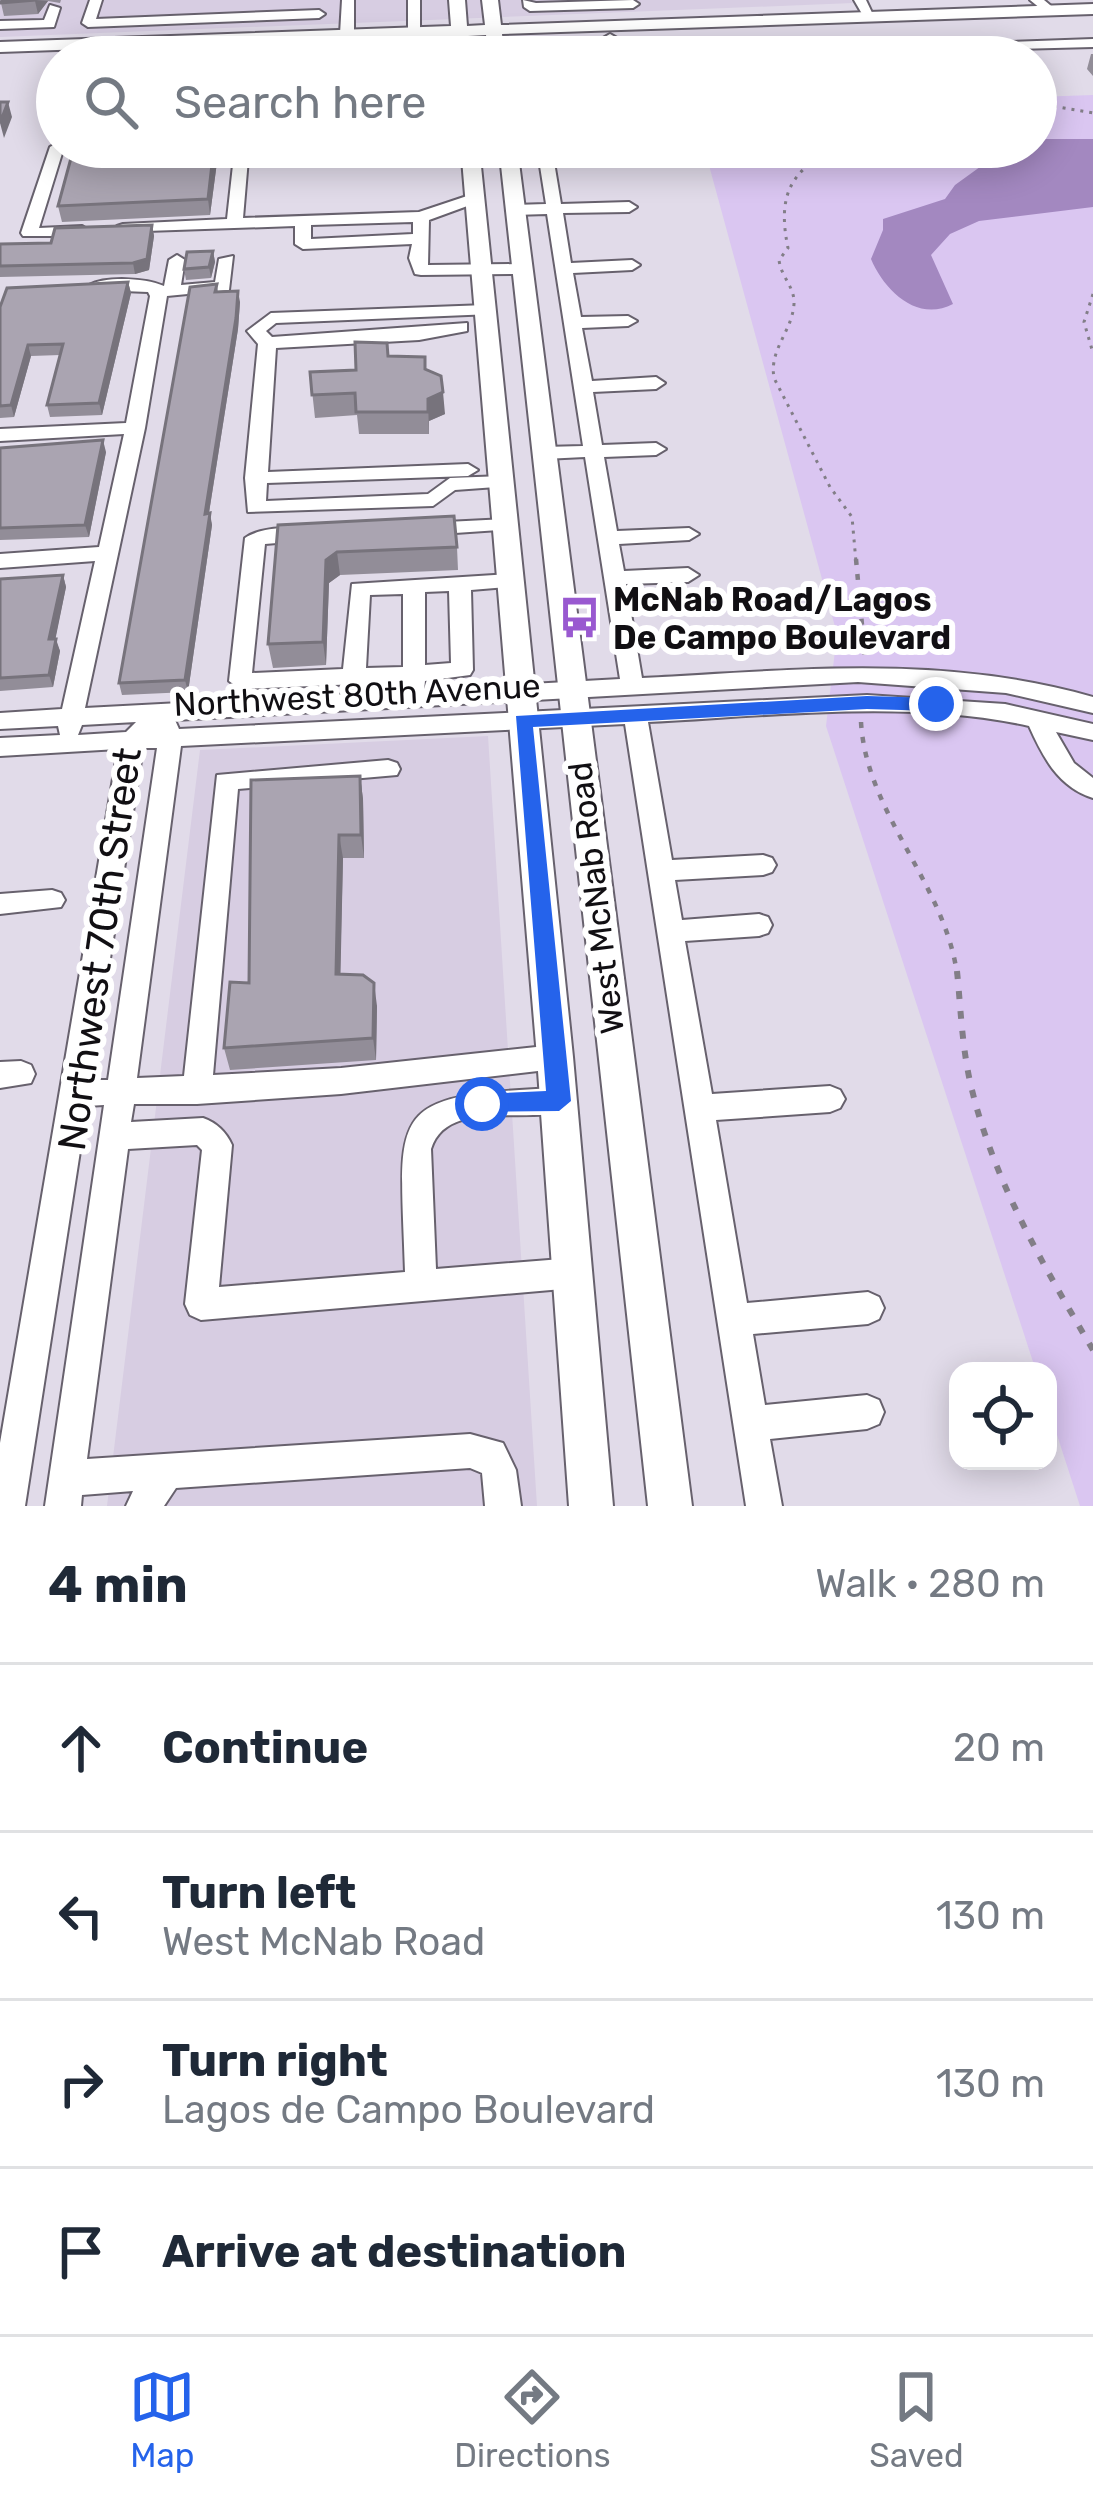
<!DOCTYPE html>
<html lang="en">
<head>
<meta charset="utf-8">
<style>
  body { margin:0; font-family:Rubik,sans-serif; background:#f2f2f3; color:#1f2937 }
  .controls { position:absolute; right:36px; bottom:36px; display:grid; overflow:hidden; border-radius:24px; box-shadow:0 6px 30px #0003 }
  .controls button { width:108px; height:108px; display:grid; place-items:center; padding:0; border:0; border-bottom:3px solid #e0e1e3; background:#fff; color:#1f2937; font:60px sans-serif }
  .stop { position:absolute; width:36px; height:36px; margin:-27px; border:9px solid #2563eb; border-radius:50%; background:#fff }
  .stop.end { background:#2563eb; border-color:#fff; box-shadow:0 3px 12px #0008 }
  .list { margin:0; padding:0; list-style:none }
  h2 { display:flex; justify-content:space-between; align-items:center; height:156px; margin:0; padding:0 48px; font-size:51px }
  h2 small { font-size:39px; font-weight:400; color:#747a83 }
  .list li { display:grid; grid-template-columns:78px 1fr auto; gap:36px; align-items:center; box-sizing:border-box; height:168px; padding:0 48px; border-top:3px solid #e0e1e3 }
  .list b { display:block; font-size:45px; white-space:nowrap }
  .list p { margin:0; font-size:39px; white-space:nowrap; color:#747a83 }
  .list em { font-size:39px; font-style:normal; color:#747a83 }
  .icon { flex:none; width:66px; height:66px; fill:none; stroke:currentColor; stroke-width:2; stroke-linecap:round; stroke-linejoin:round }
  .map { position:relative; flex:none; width:1093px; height:1506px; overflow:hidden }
  .search { position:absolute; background:#fff; box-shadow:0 6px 30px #0003; left:36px; right:36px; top:36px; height:132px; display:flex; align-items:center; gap:30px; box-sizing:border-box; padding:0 42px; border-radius:66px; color:#747a83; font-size:45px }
  .sheet { height:828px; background:#fff }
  nav { display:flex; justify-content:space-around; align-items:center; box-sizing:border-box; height:168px; border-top:3px solid #e0e1e3; background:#fff; font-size:33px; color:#747a83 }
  nav a { display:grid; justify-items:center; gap:6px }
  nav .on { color:#2563eb }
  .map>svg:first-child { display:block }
  .built { fill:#d7cde2 }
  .green { fill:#dac6f1 }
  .water { fill:#a388c0 }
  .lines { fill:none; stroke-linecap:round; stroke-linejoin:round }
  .minor-casing { stroke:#67616d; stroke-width:4 }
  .major-casing { stroke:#67616d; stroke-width:4 }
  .path-far2 { stroke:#827e87; stroke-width:3; stroke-dasharray:3 6; stroke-linecap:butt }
  .path-far1 { stroke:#827e87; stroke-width:4.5; stroke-dasharray:6 9; stroke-linecap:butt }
  .path { stroke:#827e87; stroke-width:6; stroke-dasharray:8 12; stroke-linecap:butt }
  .minor { fill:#fff; fill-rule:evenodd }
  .major { fill:#fff; fill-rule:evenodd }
  .wall { fill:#928d98 }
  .shaded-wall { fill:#77737c }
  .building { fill:#aaa4b1; stroke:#77737c; stroke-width:3 }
  .route { fill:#2563eb }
  .labels { text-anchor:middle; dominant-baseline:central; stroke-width:12; stroke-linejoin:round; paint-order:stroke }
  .poi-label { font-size:33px; font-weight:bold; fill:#110f13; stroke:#fff; text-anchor:start }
  .street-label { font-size:33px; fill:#110f13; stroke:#fff }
  .near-street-label { font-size:39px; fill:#110f13; stroke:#fff }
</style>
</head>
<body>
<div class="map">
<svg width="1093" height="1506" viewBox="0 0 1093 1506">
  <rect width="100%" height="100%" fill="#e1dbe9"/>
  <path class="built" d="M 0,0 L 851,0 L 853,3 L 0,37 Z
    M 488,736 L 537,1506 L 107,1506 L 200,750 Z"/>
  <path class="green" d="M 1093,95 L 1093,1506 L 1080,1506 L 1048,1407 L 1048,1371 L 1036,1371 L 826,726 L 837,634 L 704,147 L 1036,147 L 1036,97 Z"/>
  <path class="water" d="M 1036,139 L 1093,139 L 1093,207 L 979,221 L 950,234 L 931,255 L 953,304 C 917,323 884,290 871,259 L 883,230 L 883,219 L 945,199 L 955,185 L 1002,151 L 1036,147 Z"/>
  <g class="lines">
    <defs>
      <path id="minor" d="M 90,0 L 102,0 L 96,19 L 319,10 L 325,14 L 319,18 L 88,27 L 82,23 Z
        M 342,0 L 354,0 L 354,34 L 347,38 L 340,34 Z
        M 408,0 L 420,0 L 420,32 L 414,36 L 408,32 Z
        M 523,0 L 536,3 L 633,0 L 639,4 L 633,8 L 530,11 L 524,7 Z
        M 854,0 L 866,0 L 875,19 L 865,19 Z
        M 1030,0 L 1044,0 L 1056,10 L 1046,13 Z
        M 50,5 L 60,8 L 54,27 L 0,29 L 0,21 L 44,20 Z
        M 610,34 L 617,38 L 623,57 L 609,57 L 603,38 Z
        M 1093,39 L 1093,47 L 710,57 L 717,53 Z
        M 309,44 L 316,48 L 315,57 L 301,57 L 302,48 Z
        M 162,50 L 167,51 L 169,57 L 155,57 Z
        M 57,143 L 57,147 L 64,147 L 39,228 L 82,226 L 90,231 L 82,236 L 23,236 L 21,233 L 50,147 Z
        M 235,147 L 249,147 L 243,218 L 419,212 L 476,193 L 484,198 L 481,201 L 429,220 L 428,265 L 520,264 L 528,269 L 520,274 L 421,275 L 415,274 L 409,258 L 412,244 L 303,249 L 295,244 L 295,226 L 117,232 L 117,226 L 123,224 L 227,219 ZM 413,222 L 413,234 L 311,239 L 311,225 Z
        M 537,147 L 551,147 L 552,153 L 611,152 L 618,156 L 611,160 L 554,162 L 561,204 L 629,202 L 637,207 L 629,212 L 563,213 L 571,263 L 632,260 L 640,265 L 632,270 L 573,273 L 581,317 L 628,316 L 637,321 L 628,326 L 582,328 L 592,381 L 656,377 L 665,383 L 656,389 L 593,392 L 602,445 L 656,443 L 666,449 L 656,455 L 604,457 L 617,531 L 689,528 L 699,534 L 689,540 L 619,544 L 624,571 L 688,568 L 699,575 L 688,582 L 626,584 L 642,678 C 794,670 945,654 1093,697 L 1093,713 L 1006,693 L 858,682 L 175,720 L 179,729 L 867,695 L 1005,704 L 1093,724 L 1093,740 L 1056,732 L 1074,763 L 1093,778 L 1093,798 C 1058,787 1043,757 1029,726 C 911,699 769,716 648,722 L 672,860 L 763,855 L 772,858 L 776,865 L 772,872 L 763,875 L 675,880 L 682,920 L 759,914 L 768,917 L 772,925 L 768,933 L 759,936 L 685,941 L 712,1094 L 830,1086 L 840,1090 L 845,1099 L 840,1108 L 830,1112 L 716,1120 L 747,1303 L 868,1292 L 879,1297 L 884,1308 L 879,1319 L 868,1324 L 753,1334 L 765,1405 L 867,1395 L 879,1400 L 884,1412 L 879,1424 L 867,1429 L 770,1439 L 782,1506 L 746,1506 L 625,724 L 181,746 L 137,1078 L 184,1076 L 217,775 L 388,760 L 397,763 L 400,769 L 397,775 L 238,789 L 213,1075 L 341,1068 L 555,1045 L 565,1048 L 569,1057 L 565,1066 L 555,1069 L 341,1094 L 197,1104 L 134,1104 L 131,1122 L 203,1118 C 217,1123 226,1132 232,1145 L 219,1287 L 405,1272 C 400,1109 383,1095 559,1088 L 569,1092 L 574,1101 L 569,1110 C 530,1125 447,1097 431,1149 L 436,1269 L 574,1258 L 585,1262 L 590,1273 L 585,1284 L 574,1288 L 201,1320 L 190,1315 L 185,1304 L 202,1150 L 197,1145 L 128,1149 L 87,1459 L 470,1434 L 503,1443 L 516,1470 L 521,1506 L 485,1506 L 482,1473 L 470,1468 L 176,1488 L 164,1506 L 126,1506 L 133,1491 L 82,1495 L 81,1506 L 45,1506 L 104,1105 L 87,1106 L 25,1506 L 0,1506 L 0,1443 L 118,749 L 0,756 L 0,738 L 60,735 L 58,726 L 0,729 L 0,713 L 62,709 L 95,561 L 0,568 L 0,554 L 99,547 L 124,434 L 0,441 L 0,429 L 126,423 L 150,296 L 148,292 L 97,290 L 89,285 C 106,276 146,278 164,286 L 169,260 L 177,255 L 185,260 L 181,285 L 215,282 L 219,259 L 233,256 L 229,290 L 167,296 L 145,428 L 85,708 L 405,691 L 403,682 L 240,689 L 229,681 L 245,538 C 260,527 302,524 317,535 L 314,540 L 265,544 L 252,673 L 343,669 L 352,584 L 510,574 L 518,576 L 521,581 L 518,586 L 471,590 L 473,670 L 470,675 L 425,681 L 424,690 L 620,679 L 585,457 L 544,459 L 534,453 L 544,447 L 583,446 L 547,214 L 514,215 L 506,210 L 514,205 L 546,204 ZM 449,591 L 451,663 L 425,665 L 425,592 ZM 403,594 L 403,667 L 366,668 L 370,595 ZM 136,722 L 126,732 L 78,735 L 82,725 ZM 143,748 L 157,748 L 108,1080 L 91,1080 Z
        M 486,305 L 492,306 L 492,314 L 276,323 L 266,331 L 272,337 L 467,323 L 467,331 L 419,340 L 276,348 L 268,472 L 468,464 L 478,470 L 468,476 L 267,483 L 266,501 L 428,494 L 450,478 L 503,476 L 510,478 L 510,486 L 455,490 L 433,506 L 248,512 L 245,478 L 258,344 L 247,331 L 271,313 Z
        M 506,519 L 513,521 L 516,525 L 513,529 L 426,535 L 416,529 L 426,523 Z
        M 52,890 L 61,893 L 65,900 L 61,907 L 0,914 L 0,894 Z
        M 21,1061 L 31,1065 L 35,1074 L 31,1083 L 0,1088 L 0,1062 Z"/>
      <path id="major" d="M 449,0 L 465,0 L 467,26 L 485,25 L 482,0 L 498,0 L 501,25 L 1093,4 L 1093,14 L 502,34 L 505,57 L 489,57 L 486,35 L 468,36 L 469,57 L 453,57 L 451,36 L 0,52 L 0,42 L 451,26 Z
        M 461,147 L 479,147 L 573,1057 L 613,1506 L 569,1506 L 537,1057 Z
        M 499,147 L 517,147 L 692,1506 L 648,1506 Z"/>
    </defs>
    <use href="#minor" class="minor-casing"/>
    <use href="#major" class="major-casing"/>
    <path class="path-far2" d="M 1036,103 L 1093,113
      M 841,147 C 790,168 777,195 788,248 L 779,260 C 781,277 795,287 794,304 C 792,332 769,349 774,378 L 830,487 L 852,517 L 856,562
      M 1093,294 L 1084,322 L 1093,353"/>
    <path class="path-far1" d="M 856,559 L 865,658
      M 861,722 C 866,813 945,884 957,974"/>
    <path class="path" d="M 957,971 C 961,1011 962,1050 972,1090 C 995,1184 1045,1268 1093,1350"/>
    <use href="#minor" class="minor"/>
    <use href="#major" class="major"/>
  </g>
  <path class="wall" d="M 2,0 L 61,0 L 60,3 L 48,1 L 38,14 L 4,16 L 1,3 Z
    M 1091,54 L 1093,54 L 1093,76 L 1087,69 Z
    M 219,147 L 210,215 L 62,222 L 58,206 Z
    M 152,225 L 154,236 L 149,270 L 135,274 L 0,277 L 0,244 L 51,243 Z
    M 213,251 L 215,262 L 211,278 L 186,280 L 184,269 Z
    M 128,282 L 131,293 L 102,415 L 50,417 L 47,405 L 60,355 L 31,356 L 14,417 L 0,418 L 0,307 Z
    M 217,284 L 218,292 L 240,302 L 238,329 L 209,513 L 212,525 L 188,692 L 122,695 L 119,683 Z
    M 388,356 L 425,357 L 426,370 L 445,414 L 429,421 L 429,434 L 359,434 L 357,415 L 315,418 L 310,372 L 356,370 Z
    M 0,448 L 106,452 L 89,537 L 0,540 Z
    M 278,525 L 457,547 L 458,570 L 340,575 L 329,583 L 326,665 L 273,668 L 268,644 Z
    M 63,575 L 66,587 L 55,639 L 60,651 L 53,687 L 0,691 L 0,579 Z
    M 360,776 L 363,799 L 364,858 L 343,858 L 340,974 L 377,1006 L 376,1060 L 230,1070 L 224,1048 Z"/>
  <path class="shaded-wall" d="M 36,0 L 48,1 L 38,14 L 35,1 Z
    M 8,102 L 12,117 L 4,138 L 0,123 Z
    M 214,147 L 219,147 L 210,215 L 208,199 Z
    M 152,225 L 154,236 L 149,270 L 135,274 L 133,263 Z
    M 213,251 L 215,262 L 211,278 L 209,267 Z
    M 128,282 L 131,293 L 102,415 L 99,403 Z
    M 238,291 L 240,302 L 238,329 L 207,525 L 205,514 Z
    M 28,345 L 31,356 L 14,417 L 11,405 Z
    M 443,392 L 445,414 L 429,421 L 429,434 L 428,399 Z
    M 103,440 L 106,452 L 89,537 L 85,525 Z
    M 210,513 L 212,525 L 188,692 L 185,680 Z
    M 337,552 L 340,575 L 329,583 L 326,665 L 323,642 L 326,560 Z
    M 63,575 L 66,587 L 53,651 L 49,639 Z
    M 56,639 L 60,651 L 53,687 L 49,675 Z
    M 360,776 L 363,799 L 364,858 L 361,835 Z
    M 339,835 L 343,858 L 340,997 L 336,974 Z
    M 374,983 L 377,1006 L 376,1060 L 373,1038 Z"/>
  <path class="building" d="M 2,0 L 36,0 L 1,3 Z
    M 0,102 L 8,102 L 0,123 Z
    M 74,147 L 214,147 L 208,199 L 58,206 Z
    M 152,225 L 147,259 L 133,263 L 0,266 L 0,244 L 51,243 L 55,228 Z
    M 213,251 L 209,267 L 184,269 L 187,252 Z
    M 128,282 L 99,403 L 47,405 L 63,344 L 28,345 L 11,405 L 0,406 L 0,307 L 7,288 Z
    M 217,284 L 215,292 L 238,291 L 236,318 L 205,514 L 210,513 L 185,680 L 119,683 L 190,287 Z
    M 355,342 L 387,343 L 388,356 L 425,357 L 425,369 L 441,376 L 443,392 L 428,399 L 428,412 L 356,412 L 355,393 L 312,395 L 310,372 L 356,370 Z
    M 103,440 L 85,525 L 0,528 L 0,448 Z
    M 454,516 L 457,547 L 337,552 L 326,560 L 323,642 L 268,644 L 278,525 Z
    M 63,575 L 49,639 L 56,639 L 49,675 L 0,678 L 0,579 Z
    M 360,776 L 361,835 L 339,835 L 336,974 L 363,975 L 374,983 L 373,1038 L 224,1048 L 230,982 L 249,983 L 251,780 Z"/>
  <path class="route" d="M 867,696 L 936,698 L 945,704 L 936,711 L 867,709 L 533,727 L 571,1101 L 559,1111 L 474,1112 L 474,1097 L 482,1094 L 546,1091 L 516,716 Z"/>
  <defs>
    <symbol id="bus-bare" viewBox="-9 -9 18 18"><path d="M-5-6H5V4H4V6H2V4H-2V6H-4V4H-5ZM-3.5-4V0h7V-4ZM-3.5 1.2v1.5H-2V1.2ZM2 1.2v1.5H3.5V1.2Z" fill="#9959d0" stroke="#fff" stroke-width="2.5" paint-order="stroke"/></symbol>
  </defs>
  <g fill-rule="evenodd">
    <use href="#bus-bare" x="550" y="588" width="59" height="59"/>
  </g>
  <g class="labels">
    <g class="poi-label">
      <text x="613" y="599">McNab Road/Lagos<tspan x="613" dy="38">De Campo Boulevard</tspan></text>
    </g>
    <g class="street-label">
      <text transform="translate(357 695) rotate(-3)">Northwest 80th Avenue</text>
      <text transform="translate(596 898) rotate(-97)">West McNab Road</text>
    </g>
    <g class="near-street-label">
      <text transform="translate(100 949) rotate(-82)">Northwest 70th Street</text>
    </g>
  </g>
</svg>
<div class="controls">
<button><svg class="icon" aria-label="locate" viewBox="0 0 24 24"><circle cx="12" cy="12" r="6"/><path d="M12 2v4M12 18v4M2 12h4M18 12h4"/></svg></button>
</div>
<div class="stop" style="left:482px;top:1104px"></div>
<div class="stop end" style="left:936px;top:704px"></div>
<div class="search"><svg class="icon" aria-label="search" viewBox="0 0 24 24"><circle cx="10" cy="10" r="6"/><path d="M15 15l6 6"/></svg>Search here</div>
</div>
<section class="sheet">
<h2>4 min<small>Walk · 280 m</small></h2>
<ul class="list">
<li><svg class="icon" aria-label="ahead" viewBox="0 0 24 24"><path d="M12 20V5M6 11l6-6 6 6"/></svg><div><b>Continue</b></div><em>20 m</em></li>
<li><svg class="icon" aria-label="left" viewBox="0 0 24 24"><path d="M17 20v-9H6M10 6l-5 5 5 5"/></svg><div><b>Turn left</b><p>West McNab Road</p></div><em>130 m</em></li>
<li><svg class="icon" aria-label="right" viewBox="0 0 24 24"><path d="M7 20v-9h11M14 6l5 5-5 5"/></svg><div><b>Turn right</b><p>Lagos de Campo Boulevard</p></div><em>130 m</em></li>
<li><svg class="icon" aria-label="arrive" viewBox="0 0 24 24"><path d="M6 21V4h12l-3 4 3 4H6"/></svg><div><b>Arrive at destination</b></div></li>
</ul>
</section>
<nav>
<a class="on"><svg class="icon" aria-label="map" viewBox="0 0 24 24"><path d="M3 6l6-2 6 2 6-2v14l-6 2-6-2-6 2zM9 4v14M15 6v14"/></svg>Map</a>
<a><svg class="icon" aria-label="directions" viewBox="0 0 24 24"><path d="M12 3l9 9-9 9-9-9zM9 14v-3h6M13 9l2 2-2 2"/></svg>Directions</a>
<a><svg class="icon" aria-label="saved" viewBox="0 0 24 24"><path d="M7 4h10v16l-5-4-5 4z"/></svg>Saved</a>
</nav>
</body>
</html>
